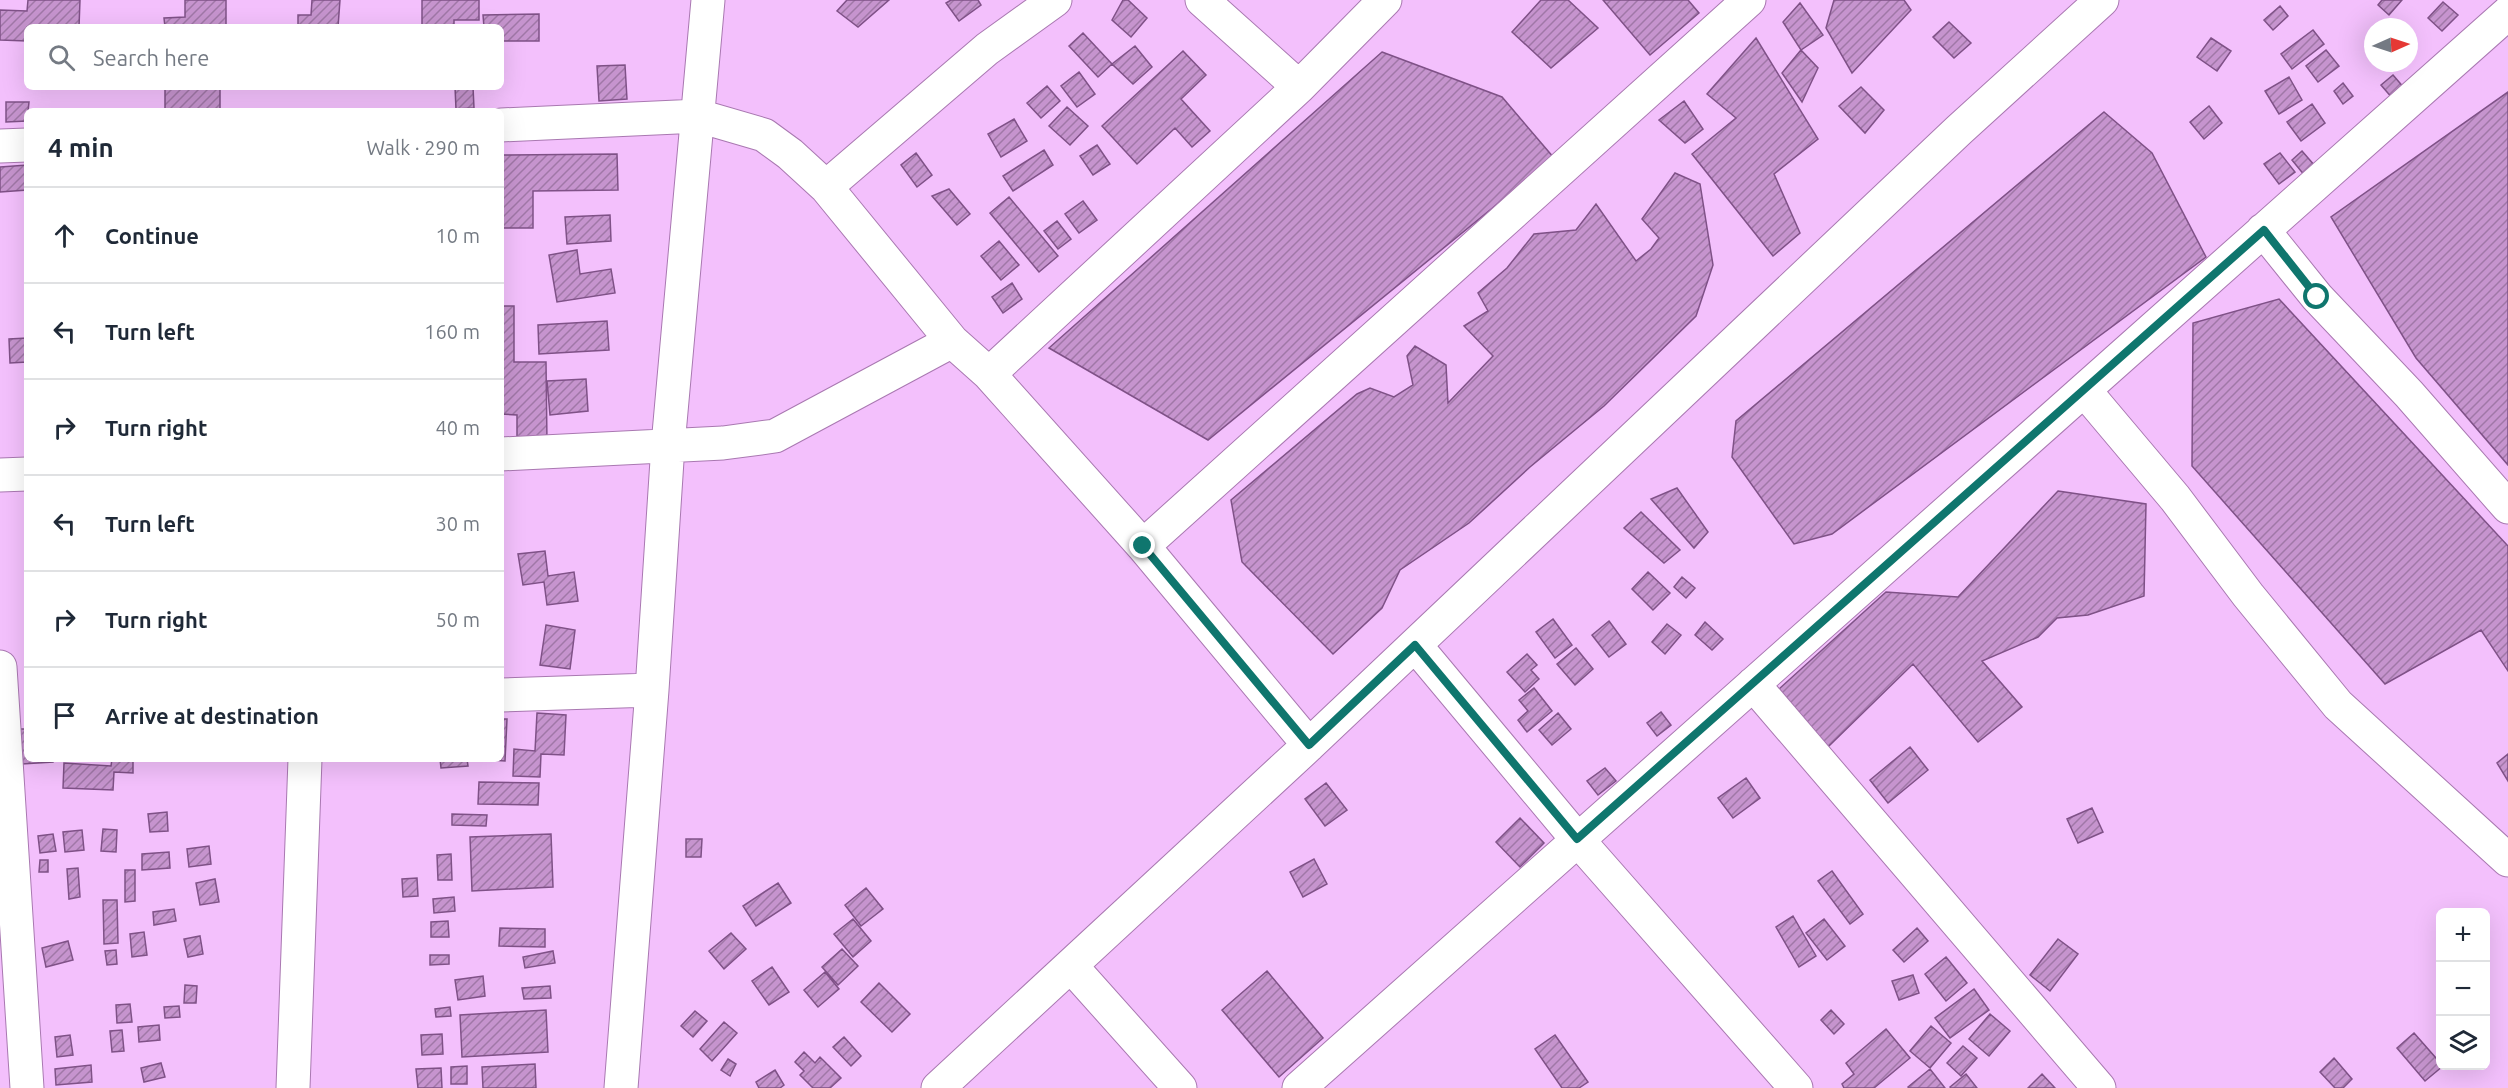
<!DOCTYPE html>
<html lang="en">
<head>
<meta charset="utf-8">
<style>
  body { margin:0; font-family:Ubuntu,sans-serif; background:#f6f6f7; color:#1f2937 }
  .controls { position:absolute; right:18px; bottom:18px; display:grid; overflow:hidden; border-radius:9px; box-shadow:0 6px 24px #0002 }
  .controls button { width:54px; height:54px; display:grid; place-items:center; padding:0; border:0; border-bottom:2px solid #e0e1e3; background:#fff; color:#1f2937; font:30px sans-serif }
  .compass { position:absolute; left:2364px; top:18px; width:54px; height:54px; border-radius:50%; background:#fff; box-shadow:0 6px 24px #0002; rotate:87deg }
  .stop { position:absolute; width:18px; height:18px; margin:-14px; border:4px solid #0f766e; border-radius:50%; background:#fff }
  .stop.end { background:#0f766e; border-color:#fff; box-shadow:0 2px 6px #0008 }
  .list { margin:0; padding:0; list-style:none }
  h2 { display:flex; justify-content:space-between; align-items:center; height:78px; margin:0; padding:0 24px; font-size:26px }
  h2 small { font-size:20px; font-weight:400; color:#747a83 }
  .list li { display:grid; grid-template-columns:39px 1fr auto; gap:18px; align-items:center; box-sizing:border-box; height:96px; padding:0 24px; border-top:2px solid #e0e1e3 }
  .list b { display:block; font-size:22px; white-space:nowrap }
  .list em { font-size:20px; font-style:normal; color:#747a83 }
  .icon { flex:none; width:33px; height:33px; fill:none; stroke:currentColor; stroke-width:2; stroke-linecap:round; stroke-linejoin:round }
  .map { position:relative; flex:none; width:2508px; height:1088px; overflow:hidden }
  .search { position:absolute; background:#fff; box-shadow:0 6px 24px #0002; left:24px; top:24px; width:480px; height:66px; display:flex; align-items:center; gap:15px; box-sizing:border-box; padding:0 21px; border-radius:9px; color:#747a83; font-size:22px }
  .panel { position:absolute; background:#fff; box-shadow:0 6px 24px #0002; left:24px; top:108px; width:480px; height:654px; border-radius:9px }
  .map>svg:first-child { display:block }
  .building { fill:url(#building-hatch); stroke:#7f5187; stroke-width:1.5 }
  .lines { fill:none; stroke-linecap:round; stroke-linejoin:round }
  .minor-casing { stroke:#a978b1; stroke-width:35 }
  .minor { stroke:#fff; stroke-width:33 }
  .route { stroke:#0f766e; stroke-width:8 }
</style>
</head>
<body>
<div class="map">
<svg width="2508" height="1088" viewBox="0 0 2508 1088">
  <defs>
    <pattern id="building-hatch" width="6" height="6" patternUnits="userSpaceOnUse" patternTransform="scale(1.5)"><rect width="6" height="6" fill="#c694ce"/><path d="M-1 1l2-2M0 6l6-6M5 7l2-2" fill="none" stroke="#a077a7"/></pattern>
  </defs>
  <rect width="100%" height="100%" fill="#f3c0fc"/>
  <path class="building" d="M 28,0 L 80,0 L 79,27 L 27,27 L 27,41 L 0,40 L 0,10 L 27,11 Z
    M 185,0 L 226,0 L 226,27 L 165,27 L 164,18 L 185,17 Z
    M 312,0 L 340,0 L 338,27 L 298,27 L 298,15 L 311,15 Z
    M 422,0 L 479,0 L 479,20 L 454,20 L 454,27 L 422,27 Z
    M 847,0 L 889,0 L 858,27 L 837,11 Z
    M 951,0 L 978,0 L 981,5 L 959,21 L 946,3 Z
    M 1123,0 L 1128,0 L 1147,18 L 1131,37 L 1112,20 Z
    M 1541,0 L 1568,0 L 1598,28 L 1551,68 L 1512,32 Z
    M 1603,0 L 1688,0 L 1699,13 L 1650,55 Z
    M 1834,0 L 1904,0 L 1911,10 L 1852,73 L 1826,28 Z
    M 2382,0 L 2402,0 L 2389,15 L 2378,5 Z
    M 2443,2 L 2458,15 L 2442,31 L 2428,18 Z
    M 1800,3 L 1823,35 L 1801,50 L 1783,22 Z
    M 2280,6 L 2288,16 L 2273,30 L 2264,20 Z
    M 539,14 L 539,41 L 501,41 L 501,27 L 484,27 L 483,15 Z
    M 1949,22 L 1971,43 L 1954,58 L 1933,37 Z
    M 2313,30 L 2324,44 L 2292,69 L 2281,54 Z
    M 1083,33 L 1112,64 L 1098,77 L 1069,46 Z
    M 1756,38 L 1818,139 L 1774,174 L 1800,233 L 1773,256 L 1692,154 L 1736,118 L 1707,94 Z
    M 2211,38 L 2231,51 L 2217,71 L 2197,57 Z
    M 1135,46 L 1152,67 L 1133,84 L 1112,64 Z
    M 1801,50 L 1818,68 L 1802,102 L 1782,73 Z
    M 2326,50 L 2339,66 L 2318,82 L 2306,66 Z
    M 1183,51 L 1206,75 L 1181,99 L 1210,131 L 1192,147 L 1175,128 L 1137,164 L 1102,126 Z
    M 1382,52 L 1502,97 L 1554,158 L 1208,440 L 1049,348 Z
    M 625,65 L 627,99 L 599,101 L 597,66 Z
    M 1079,72 L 1095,94 L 1077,107 L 1061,86 Z
    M 2393,75 L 2405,89 L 2393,99 L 2381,85 Z
    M 2289,77 L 2302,100 L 2279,114 L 2265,91 Z
    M 2343,83 L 2353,96 L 2343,104 L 2334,91 Z
    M 1047,86 L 1060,101 L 1041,118 L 1027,103 Z
    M 165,87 L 220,87 L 220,111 L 165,111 Z
    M 455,87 L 473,87 L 474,108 L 456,109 Z
    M 1861,87 L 1884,110 L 1865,133 L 1839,106 Z
    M 2508,92 L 2508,465 L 2416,358 L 2331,217 Z
    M 1684,101 L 1703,129 L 1685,143 L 1659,120 Z
    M 6,102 L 29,102 L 27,121 L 6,122 Z
    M 2312,104 L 2325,123 L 2301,141 L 2287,122 Z
    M 2209,106 L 2222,123 L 2204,139 L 2190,122 Z
    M 1067,107 L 1088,126 L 1070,145 L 1049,126 Z
    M 2104,112 L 2152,153 L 2206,257 L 1832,534 L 1794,544 L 1732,457 L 1736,421 Z
    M 1014,119 L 1027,141 L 1001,157 L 988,134 Z
    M 1097,145 L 1110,164 L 1093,175 L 1080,156 Z
    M 1044,150 L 1053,165 L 1013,191 L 1003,176 Z
    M 2302,151 L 2315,166 L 2305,176 L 2292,160 Z
    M 916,153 L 932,175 L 917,187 L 901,165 Z
    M 2280,153 L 2295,172 L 2279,184 L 2264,164 Z
    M 617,154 L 618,190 L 533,191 L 533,228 L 501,228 L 501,155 Z
    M 27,165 L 27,190 L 0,192 L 0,167 Z
    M 1675,173 L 1700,184 L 1713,265 L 1696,316 L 1604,406 L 1530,467 L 1469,523 L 1400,570 L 1382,608 L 1333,654 L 1242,562 L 1231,500 L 1357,394 L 1370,388 L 1394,397 L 1413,385 L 1407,356 L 1415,346 L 1446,365 L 1448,403 L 1493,356 L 1464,326 L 1488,311 L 1478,293 L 1507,268 L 1534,234 L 1576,230 L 1596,204 L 1636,261 L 1651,249 L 1659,238 L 1642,219 Z
    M 949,189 L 970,214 L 957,225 L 932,196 Z
    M 1009,197 L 1058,256 L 1039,272 L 990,213 Z
    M 1083,201 L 1097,220 L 1079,233 L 1065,214 Z
    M 610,215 L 611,241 L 567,244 L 565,217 Z
    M 1057,221 L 1071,239 L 1058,249 L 1044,231 Z
    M 999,241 L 1019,265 L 1001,280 L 981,256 Z
    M 577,250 L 580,274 L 611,269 L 615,293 L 557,302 L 549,255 Z
    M 1012,283 L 1022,299 L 1003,313 L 992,297 Z
    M 2279,299 L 2508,546 L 2508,671 L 2481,630 L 2385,684 L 2192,466 L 2193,323 Z
    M 501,306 L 514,306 L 514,362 L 546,362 L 547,443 L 517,443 L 517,415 L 501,414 Z
    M 607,321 L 609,350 L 539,354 L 538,325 Z
    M 27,338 L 27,362 L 10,363 L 9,339 Z
    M 586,379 L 588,411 L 550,415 L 547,381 Z
    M 1677,488 L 1708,532 L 1694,548 L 1651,499 Z
    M 2058,491 L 2146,504 L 2144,596 L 2088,615 L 2057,618 L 2038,637 L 1982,661 L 2022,707 L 1978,742 L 1913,664 L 1828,747 L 1779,689 L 1886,592 L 1958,597 Z
    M 1641,512 L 1680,550 L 1664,563 L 1624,528 Z
    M 545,551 L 548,576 L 574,572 L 578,601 L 547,605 L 544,582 L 523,585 L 518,554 Z
    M 1648,572 L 1670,593 L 1653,610 L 1632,589 Z
    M 1682,577 L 1695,588 L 1686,598 L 1674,587 Z
    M 1553,619 L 1572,645 L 1555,658 L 1536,632 Z
    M 1609,621 L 1626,644 L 1609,657 L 1592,635 Z
    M 1705,622 L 1723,639 L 1712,650 L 1695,635 Z
    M 1667,624 L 1681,635 L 1665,654 L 1652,642 Z
    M 546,625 L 575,630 L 570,669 L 540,665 Z
    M 1576,648 L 1593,669 L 1575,685 L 1557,664 Z
    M 1527,654 L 1537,665 L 1531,670 L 1539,679 L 1525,692 L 1507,672 Z
    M 1534,688 L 1552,711 L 1527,732 L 1518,720 L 1528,711 L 1519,700 Z
    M 1661,712 L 1671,725 L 1657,736 L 1647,723 Z
    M 537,713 L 566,715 L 564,755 L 541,754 L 540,777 L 513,776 L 514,749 L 535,751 Z
    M 1558,713 L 1571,729 L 1552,745 L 1539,730 Z
    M 501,719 L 507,719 L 505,761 L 475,759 L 501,759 Z
    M 20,729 L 27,729 L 27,759 L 53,759 L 53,762 L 22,764 Z
    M 1910,747 L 1928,770 L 1888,803 L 1870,780 Z
    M 2508,754 L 2508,781 L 2497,763 Z
    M 112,759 L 133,759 L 133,773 L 114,772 L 113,790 L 63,788 L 64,763 L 111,766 Z
    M 440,759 L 467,759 L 468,766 L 441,768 Z
    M 1605,768 L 1616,781 L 1598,795 L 1587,781 Z
    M 1746,778 L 1760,798 L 1733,818 L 1718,798 Z
    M 479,782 L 539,783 L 538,805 L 478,804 Z
    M 1326,783 L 1347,810 L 1325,826 L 1305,799 Z
    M 2092,808 L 2103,832 L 2078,843 L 2067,819 Z
    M 167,812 L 168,831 L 150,832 L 148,814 Z
    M 452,814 L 487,815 L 486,826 L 452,825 Z
    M 1520,818 L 1544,843 L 1520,867 L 1496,842 Z
    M 103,829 L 117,830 L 116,852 L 101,851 Z
    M 82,830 L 84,850 L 65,852 L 63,832 Z
    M 53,834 L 56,851 L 40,853 L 38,836 Z
    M 551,834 L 553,887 L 472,891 L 470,837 Z
    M 686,839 L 702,839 L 701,857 L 686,857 Z
    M 209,846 L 211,864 L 189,867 L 187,849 Z
    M 169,852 L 170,868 L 142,870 L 142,854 Z
    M 451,854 L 452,880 L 438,880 L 437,855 Z
    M 1314,859 L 1327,884 L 1303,897 L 1290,872 Z
    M 40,860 L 48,860 L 48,872 L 39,872 Z
    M 78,868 L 80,897 L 69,899 L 67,869 Z
    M 125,870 L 135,870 L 135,901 L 125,902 Z
    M 1832,871 L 1863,914 L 1850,924 L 1818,881 Z
    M 417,878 L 418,896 L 403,897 L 402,879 Z
    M 215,879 L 219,902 L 200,905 L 196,883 Z
    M 778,883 L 791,903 L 756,926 L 743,906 Z
    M 866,888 L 883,909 L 861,926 L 845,905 Z
    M 454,897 L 455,911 L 434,913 L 433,899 Z
    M 103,900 L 117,900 L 118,943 L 104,944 Z
    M 174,909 L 176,921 L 154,925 L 153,912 Z
    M 1793,916 L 1816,956 L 1799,967 L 1776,927 Z
    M 853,919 L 871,941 L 853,957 L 834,934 Z
    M 1824,919 L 1845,946 L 1827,960 L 1806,933 Z
    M 448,921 L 449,937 L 431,937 L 431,922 Z
    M 500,928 L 545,929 L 545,947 L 499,946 Z
    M 1917,928 L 1928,941 L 1904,962 L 1893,950 Z
    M 144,932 L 147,955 L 132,957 L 130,934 Z
    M 731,933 L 746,949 L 724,969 L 709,951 Z
    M 200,936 L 203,954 L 188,957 L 184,939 Z
    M 2058,939 L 2078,954 L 2050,991 L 2030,975 Z
    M 68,941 L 73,960 L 46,967 L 42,948 Z
    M 842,949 L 858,966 L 838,985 L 822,967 Z
    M 116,950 L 117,964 L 107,965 L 105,951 Z
    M 553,951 L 555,963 L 525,968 L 523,957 Z
    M 430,955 L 449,955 L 449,964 L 430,965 Z
    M 1946,957 L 1967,983 L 1946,1001 L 1925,974 Z
    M 772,967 L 789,992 L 769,1005 L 752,981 Z
    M 1267,971 L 1323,1038 L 1279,1077 L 1222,1010 Z
    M 825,972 L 839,989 L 818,1007 L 804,990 Z
    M 1913,975 L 1919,993 L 1899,1000 L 1892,981 Z
    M 483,976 L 485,996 L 458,1000 L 455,980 Z
    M 879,983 L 910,1014 L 892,1032 L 861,1002 Z
    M 185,985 L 197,986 L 196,1003 L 184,1003 Z
    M 550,986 L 551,998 L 524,999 L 522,988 Z
    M 1974,989 L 1989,1010 L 1950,1038 L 1935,1018 Z
    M 130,1004 L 132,1022 L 117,1023 L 116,1005 Z
    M 179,1006 L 180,1017 L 165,1018 L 164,1007 Z
    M 450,1007 L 451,1016 L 436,1017 L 435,1009 Z
    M 546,1010 L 548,1052 L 462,1057 L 460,1015 Z
    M 1831,1010 L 1844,1024 L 1834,1034 L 1821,1020 Z
    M 695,1011 L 707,1021 L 693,1037 L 681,1026 Z
    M 1990,1014 L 2010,1031 L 1989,1056 L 1969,1039 Z
    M 724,1022 L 737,1033 L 712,1061 L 700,1049 Z
    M 159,1025 L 160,1040 L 139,1042 L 138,1027 Z
    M 1931,1026 L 1951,1043 L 1930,1068 L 1910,1051 Z
    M 1886,1029 L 1910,1058 L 1874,1088 L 1844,1088 L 1842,1084 L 1854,1074 L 1846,1063 Z
    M 122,1030 L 124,1051 L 112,1052 L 110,1031 Z
    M 2414,1033 L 2443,1066 L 2425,1081 L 2397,1048 Z
    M 442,1034 L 443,1054 L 422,1055 L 421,1035 Z
    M 70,1035 L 73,1055 L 57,1057 L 55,1037 Z
    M 1555,1035 L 1588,1082 L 1579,1088 L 1562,1088 L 1535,1049 Z
    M 844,1037 L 861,1056 L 851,1066 L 833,1047 Z
    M 1963,1046 L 1977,1058 L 1961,1076 L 1947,1063 Z
    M 804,1052 L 815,1063 L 820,1057 L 841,1078 L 830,1088 L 813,1088 L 800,1075 L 804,1071 L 795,1062 Z
    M 2334,1058 L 2352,1079 L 2343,1088 L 2335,1088 L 2320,1072 Z
    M 728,1059 L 736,1064 L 730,1076 L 721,1070 Z
    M 161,1063 L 165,1077 L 144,1082 L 141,1068 Z
    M 535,1064 L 536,1088 L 483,1088 L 482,1067 Z
    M 91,1065 L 92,1082 L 56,1085 L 55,1069 Z
    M 467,1066 L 467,1084 L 451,1084 L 451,1067 Z
    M 441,1068 L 442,1088 L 418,1088 L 416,1069 Z
    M 1930,1069 L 1945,1088 L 1909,1088 L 1908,1087 Z
    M 775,1070 L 784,1085 L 780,1088 L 759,1088 L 756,1082 Z
    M 1966,1074 L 1977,1088 L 1951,1088 L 1950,1087 Z
    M 2042,1074 L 2055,1088 L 2028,1088 Z"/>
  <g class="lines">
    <defs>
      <path id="minor" d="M 1202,0 L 1299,87
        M 501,125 L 699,116 L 764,135 L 790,154 L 826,187 L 952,341 L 989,374 L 1143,546 L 1309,745
        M 0,146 L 27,145
        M 826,187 L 987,49 L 1055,0
        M 2263,230 L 2317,297 L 2409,394 L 2508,507
        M 989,374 L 1299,87 L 1385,0
        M 2084,390 L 2175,498 L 2248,595 L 2338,705 L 2508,860
        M 501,454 L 723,443 L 775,436 L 952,341
        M 0,475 L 27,474
        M 1143,546 L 1749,0
        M 1415,645 L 1577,839 L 1796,1088
        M 0,667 L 27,1088
        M 1753,684 L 2099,1088
        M 501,695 L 652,690
        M 1071,966 L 1180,1088
        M 293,1088 L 305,759
        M 621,1088 L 652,690 L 668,445 L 708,0
        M 938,1088 L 1309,745 L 1959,130 L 2102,0
        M 1299,1088 L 2508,13"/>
    </defs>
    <use href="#minor" class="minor-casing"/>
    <use href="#minor" class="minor"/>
  </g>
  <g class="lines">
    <path class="route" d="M 1143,546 L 1309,745 L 1415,645 L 1577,839 L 2264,230 L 2317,297"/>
  </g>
</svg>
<div class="controls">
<button>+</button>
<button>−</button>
<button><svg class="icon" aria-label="layers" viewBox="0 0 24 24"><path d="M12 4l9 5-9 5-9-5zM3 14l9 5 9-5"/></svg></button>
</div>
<svg class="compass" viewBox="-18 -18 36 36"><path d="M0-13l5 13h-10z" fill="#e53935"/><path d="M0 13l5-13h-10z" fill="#747a83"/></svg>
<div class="stop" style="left:2317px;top:297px"></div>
<div class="stop end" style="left:1143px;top:546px"></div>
<div class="search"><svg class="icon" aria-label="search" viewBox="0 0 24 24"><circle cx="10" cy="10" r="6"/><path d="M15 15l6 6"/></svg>Search here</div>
<section class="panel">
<h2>4 min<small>Walk · 290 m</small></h2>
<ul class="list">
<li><svg class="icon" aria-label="ahead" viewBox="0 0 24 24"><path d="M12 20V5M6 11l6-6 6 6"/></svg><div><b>Continue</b></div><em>10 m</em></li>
<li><svg class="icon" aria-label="left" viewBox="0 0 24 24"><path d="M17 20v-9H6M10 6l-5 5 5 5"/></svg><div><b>Turn left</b></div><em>160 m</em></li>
<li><svg class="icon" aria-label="right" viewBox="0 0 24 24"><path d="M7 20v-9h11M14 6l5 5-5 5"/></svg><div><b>Turn right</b></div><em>40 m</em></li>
<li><svg class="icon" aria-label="left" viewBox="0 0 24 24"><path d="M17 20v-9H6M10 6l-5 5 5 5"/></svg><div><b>Turn left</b></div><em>30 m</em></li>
<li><svg class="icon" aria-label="right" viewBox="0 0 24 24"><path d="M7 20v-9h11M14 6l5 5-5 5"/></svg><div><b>Turn right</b></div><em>50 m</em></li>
<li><svg class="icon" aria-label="arrive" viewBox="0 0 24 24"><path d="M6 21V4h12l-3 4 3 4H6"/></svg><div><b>Arrive at destination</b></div></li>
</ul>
</section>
</div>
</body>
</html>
